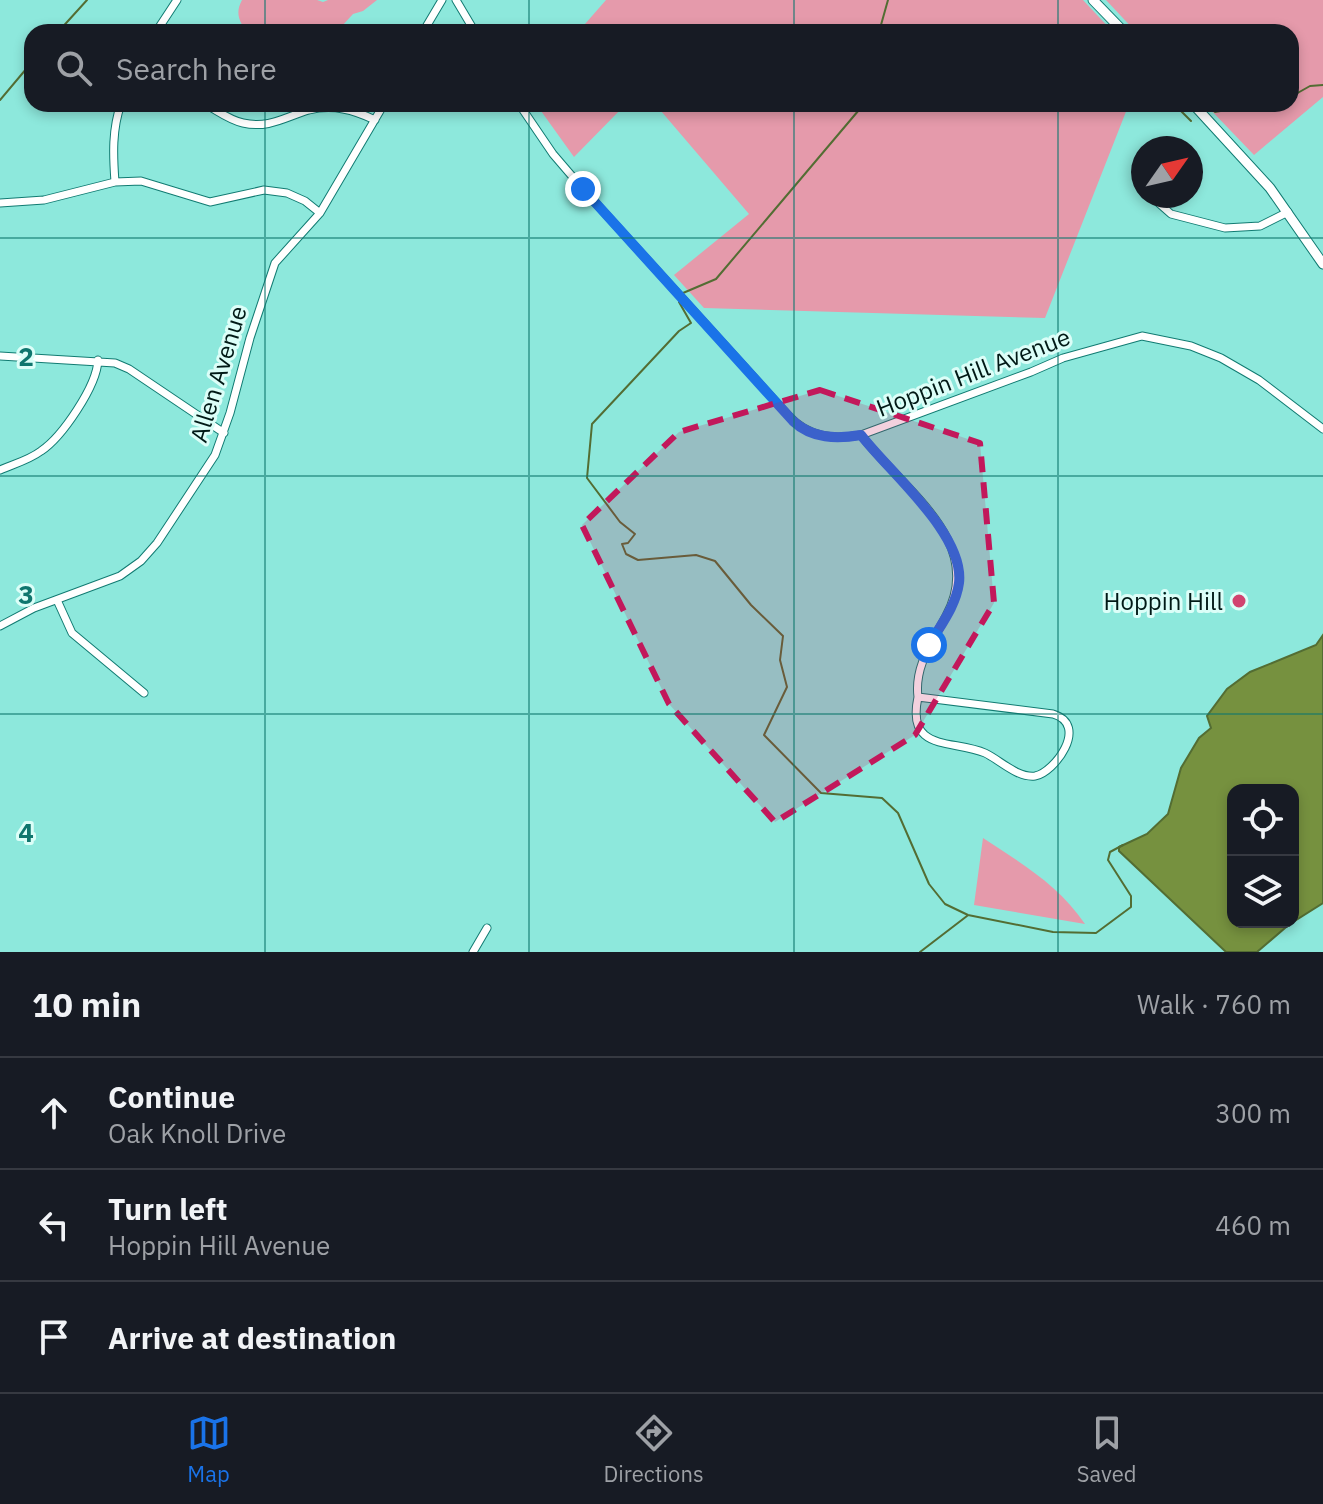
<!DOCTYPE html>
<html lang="en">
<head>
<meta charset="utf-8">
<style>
  body { margin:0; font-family:"IBM Plex Sans",sans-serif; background:#20242c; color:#f1f3f6 }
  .controls { position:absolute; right:24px; bottom:24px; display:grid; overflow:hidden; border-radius:16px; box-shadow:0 4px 12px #0003 }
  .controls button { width:72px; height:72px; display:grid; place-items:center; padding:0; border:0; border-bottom:2px solid #363941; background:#171b24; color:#f1f3f6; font:40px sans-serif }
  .compass { position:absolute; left:1131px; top:136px; width:72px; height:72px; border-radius:50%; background:#171b24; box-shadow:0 4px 12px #0003; rotate:56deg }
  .stop { position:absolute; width:24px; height:24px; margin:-18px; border:6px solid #1a73e8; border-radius:50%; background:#fff }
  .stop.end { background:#1a73e8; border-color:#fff; box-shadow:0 2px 8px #0008 }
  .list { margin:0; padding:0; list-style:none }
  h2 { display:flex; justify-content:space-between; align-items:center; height:104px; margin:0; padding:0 32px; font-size:34px }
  h2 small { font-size:26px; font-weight:400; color:#9ea1a6 }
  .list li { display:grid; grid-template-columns:52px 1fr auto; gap:24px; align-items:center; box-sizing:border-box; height:112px; padding:0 32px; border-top:2px solid #363941 }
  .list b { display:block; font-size:30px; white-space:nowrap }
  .list p { margin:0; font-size:26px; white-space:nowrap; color:#9ea1a6 }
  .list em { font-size:26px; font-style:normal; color:#9ea1a6 }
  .icon { flex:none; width:44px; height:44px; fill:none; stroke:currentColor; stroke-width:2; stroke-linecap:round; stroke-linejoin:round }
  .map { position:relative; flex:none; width:1323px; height:952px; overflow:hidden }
  .search { position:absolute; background:#171b24; box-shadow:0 4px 12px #0003; left:24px; right:24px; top:24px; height:88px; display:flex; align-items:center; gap:20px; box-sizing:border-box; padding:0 28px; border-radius:24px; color:#9ea1a6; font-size:30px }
  .sheet { height:440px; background:#171b24 }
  nav { display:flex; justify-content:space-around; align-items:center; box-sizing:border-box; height:112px; border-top:2px solid #363941; background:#171b24; font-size:22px; color:#9ea1a6 }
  nav a { display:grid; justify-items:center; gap:4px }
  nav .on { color:#1a73e8 }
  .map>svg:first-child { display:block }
  .green { fill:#e59aab }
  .water { fill:#76913f; stroke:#536d33; stroke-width:2 }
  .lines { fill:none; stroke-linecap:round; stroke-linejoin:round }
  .stream { stroke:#536d33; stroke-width:2 }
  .minor-casing { stroke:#117b72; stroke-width:9 }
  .major-casing { stroke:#117b72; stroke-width:11 }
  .minor { stroke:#fff; stroke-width:7 }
  .major { stroke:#fff; stroke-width:9 }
  .route { stroke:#1a73e8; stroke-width:10 }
  .marked { fill:#c2185b; fill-opacity:0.2; stroke:#c2185b; stroke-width:6; stroke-dasharray:16 10; stroke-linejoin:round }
  .grid { fill:none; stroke:#0f766e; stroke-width:2; stroke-opacity:0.55 }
  .poi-dot { fill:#d14370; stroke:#dcfef8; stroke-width:3 }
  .labels { text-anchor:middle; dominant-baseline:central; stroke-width:6; stroke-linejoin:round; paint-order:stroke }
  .street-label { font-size:24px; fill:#001916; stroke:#dcfef8 }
  .poi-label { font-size:24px; fill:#001916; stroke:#dcfef8; text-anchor:end }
  .grid-label { font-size:26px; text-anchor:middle; font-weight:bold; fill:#0f766e; stroke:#dcfef8; stroke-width:6; stroke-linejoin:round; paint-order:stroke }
</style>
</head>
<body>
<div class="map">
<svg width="1323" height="952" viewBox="0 0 1323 952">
  <rect width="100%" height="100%" fill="#8de8dc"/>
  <path class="green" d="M 242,0 L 317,0 L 323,2 L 328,0 L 377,0 L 363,11 L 353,14 L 342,26 L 344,32 L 247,32 C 239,21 235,13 242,0 Z
    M 606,0 L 1083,0 L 1113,32 L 578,32 Z
    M 1106,0 L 1323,0 L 1323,97 L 1254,155 L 1205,104 L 1291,104 L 1291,32 L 1136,32 Z
    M 536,104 L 626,104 L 574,157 Z
    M 655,104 L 1129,104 L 1045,318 L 704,308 L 674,275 L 749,214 Z
    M 983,838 C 1021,863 1059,885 1085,924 L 974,905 Z"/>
  <path class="water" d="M 1323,635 L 1323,903 L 1293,922 L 1293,790 L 1233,790 L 1233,922 L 1292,922 L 1257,952 L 1226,952 L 1119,851 L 1119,847 L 1147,834 L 1168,814 L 1181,768 L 1199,738 L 1211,728 L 1207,716 L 1227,689 L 1250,672 L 1316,645 Z"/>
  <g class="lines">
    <path class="stream" d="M 58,32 L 87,0
      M 879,32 L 888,0
      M 1291,92 L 1294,95 L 1310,86 L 1323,85
      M 0,100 L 32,62
      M 1174,104 L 1191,121
      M 1215,112 L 1259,104
      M 683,293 L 716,279 L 864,104
      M 679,302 L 691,323 L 679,331 L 592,424 L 587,478 L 620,522 L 635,534 L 628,543 L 622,544 L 626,554 L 638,560 L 696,555 L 715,561 L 751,605 L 783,636 L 780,660 L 787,687 L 764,735 L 821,793 L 882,798 L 898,813 L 929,884 L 945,904 L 968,915 L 1053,932 L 1096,933 L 1131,907 L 1131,896 L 1108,860 L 1110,852 L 1123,845
      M 920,952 L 967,916"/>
    <defs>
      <path id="minor" d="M 456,0 L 475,32
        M 156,32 L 177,0
        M 423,32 L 442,0
        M 205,104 C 218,111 229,120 243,123 C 269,129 285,117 309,110 C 333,104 354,110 375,120
        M 519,104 L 553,154 L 583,189 L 788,415 C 808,437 833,440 861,435 L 1031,372 L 1063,358 L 1142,336 L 1191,346 L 1221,358 L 1259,380 L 1323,429
        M 115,182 C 113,155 112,129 121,104
        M 1154,199 L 1171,214 L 1225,228 L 1260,226 L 1288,212
        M 0,203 L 44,200 L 115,182 L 141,181 L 210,202 L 264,190 L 287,193 L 305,201 L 320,213
        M 0,356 L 115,363 L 129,369 L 224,433
        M 861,435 C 902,489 987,541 946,616 C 933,641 914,666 918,697 L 1053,714 C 1090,725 1054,773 1035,776 C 1017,778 1000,760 985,753 C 953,739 906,753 918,697
        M 0,470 C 14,464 29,460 41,451 C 62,437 97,386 98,360
        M 57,600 L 72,633 L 144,693
        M 0,626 L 34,608 L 120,576 L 141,561 L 157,543 L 215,455 L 230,413 L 250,338 L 275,263 L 320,213 L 384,104
        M 473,952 L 487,928"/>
      <path id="major" d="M 1093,0 L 1124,32
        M 1193,104 L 1270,188 L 1323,264"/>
    </defs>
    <use href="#minor" class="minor-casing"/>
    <use href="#major" class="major-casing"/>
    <use href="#minor" class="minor"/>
    <use href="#major" class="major"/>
  </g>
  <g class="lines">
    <path class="route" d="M 583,189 L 793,421 C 812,439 837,439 861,435 C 889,472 965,534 959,583 C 956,606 940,626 929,645"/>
  </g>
  <path class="marked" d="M 820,390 L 980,443 L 994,603 L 915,735 L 775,822 L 669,704 L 582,525 L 679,432 Z"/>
  <path class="grid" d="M 265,0 L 265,32M 529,0 L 529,32M 794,0 L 794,32M 1058,0 L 1058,32M 265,104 L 265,952M 529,104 L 529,952M 794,104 L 794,952M 1058,104 L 1058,952M 0,238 L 1323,238M 0,476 L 1323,476M 0,714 L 1323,714"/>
  <circle class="poi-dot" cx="1239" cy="601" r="8"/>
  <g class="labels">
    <g class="street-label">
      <text transform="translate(973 372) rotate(-21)">Hoppin Hill Avenue</text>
      <text transform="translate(218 374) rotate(-73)">Allen Avenue</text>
    </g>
    <g class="poi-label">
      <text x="1223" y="601">Hoppin Hill</text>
    </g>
  </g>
  <g class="grid-label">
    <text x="26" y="366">2</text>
    <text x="26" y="604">3</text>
    <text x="26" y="842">4</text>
  </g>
</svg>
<div class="controls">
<button><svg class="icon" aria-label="locate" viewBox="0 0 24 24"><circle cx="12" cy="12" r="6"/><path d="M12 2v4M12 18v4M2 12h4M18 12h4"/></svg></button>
<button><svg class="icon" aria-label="layers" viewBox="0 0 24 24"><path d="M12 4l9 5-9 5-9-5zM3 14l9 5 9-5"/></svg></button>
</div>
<svg class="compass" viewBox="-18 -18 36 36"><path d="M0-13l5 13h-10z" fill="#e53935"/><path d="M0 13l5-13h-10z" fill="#9ea1a6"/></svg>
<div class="stop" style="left:929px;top:645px"></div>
<div class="stop end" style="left:583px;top:189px"></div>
<div class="search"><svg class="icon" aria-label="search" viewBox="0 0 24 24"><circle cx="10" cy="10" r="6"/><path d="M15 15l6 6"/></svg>Search here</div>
</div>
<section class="sheet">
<h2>10 min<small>Walk · 760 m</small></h2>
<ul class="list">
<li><svg class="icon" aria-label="ahead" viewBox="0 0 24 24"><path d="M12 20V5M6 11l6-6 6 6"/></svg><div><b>Continue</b><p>Oak Knoll Drive</p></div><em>300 m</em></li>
<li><svg class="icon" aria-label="left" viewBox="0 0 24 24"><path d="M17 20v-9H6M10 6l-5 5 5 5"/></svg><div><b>Turn left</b><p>Hoppin Hill Avenue</p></div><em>460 m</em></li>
<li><svg class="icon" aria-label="arrive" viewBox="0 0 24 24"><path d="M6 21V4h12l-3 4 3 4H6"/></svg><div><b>Arrive at destination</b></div></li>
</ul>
</section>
<nav>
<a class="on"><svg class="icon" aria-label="map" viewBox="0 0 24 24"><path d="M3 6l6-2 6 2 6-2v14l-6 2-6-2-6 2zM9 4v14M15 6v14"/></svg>Map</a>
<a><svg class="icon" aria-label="directions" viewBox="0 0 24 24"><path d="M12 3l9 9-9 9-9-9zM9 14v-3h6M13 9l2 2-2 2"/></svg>Directions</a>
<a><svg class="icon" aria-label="saved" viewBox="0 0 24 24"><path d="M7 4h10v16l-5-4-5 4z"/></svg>Saved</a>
</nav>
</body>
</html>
